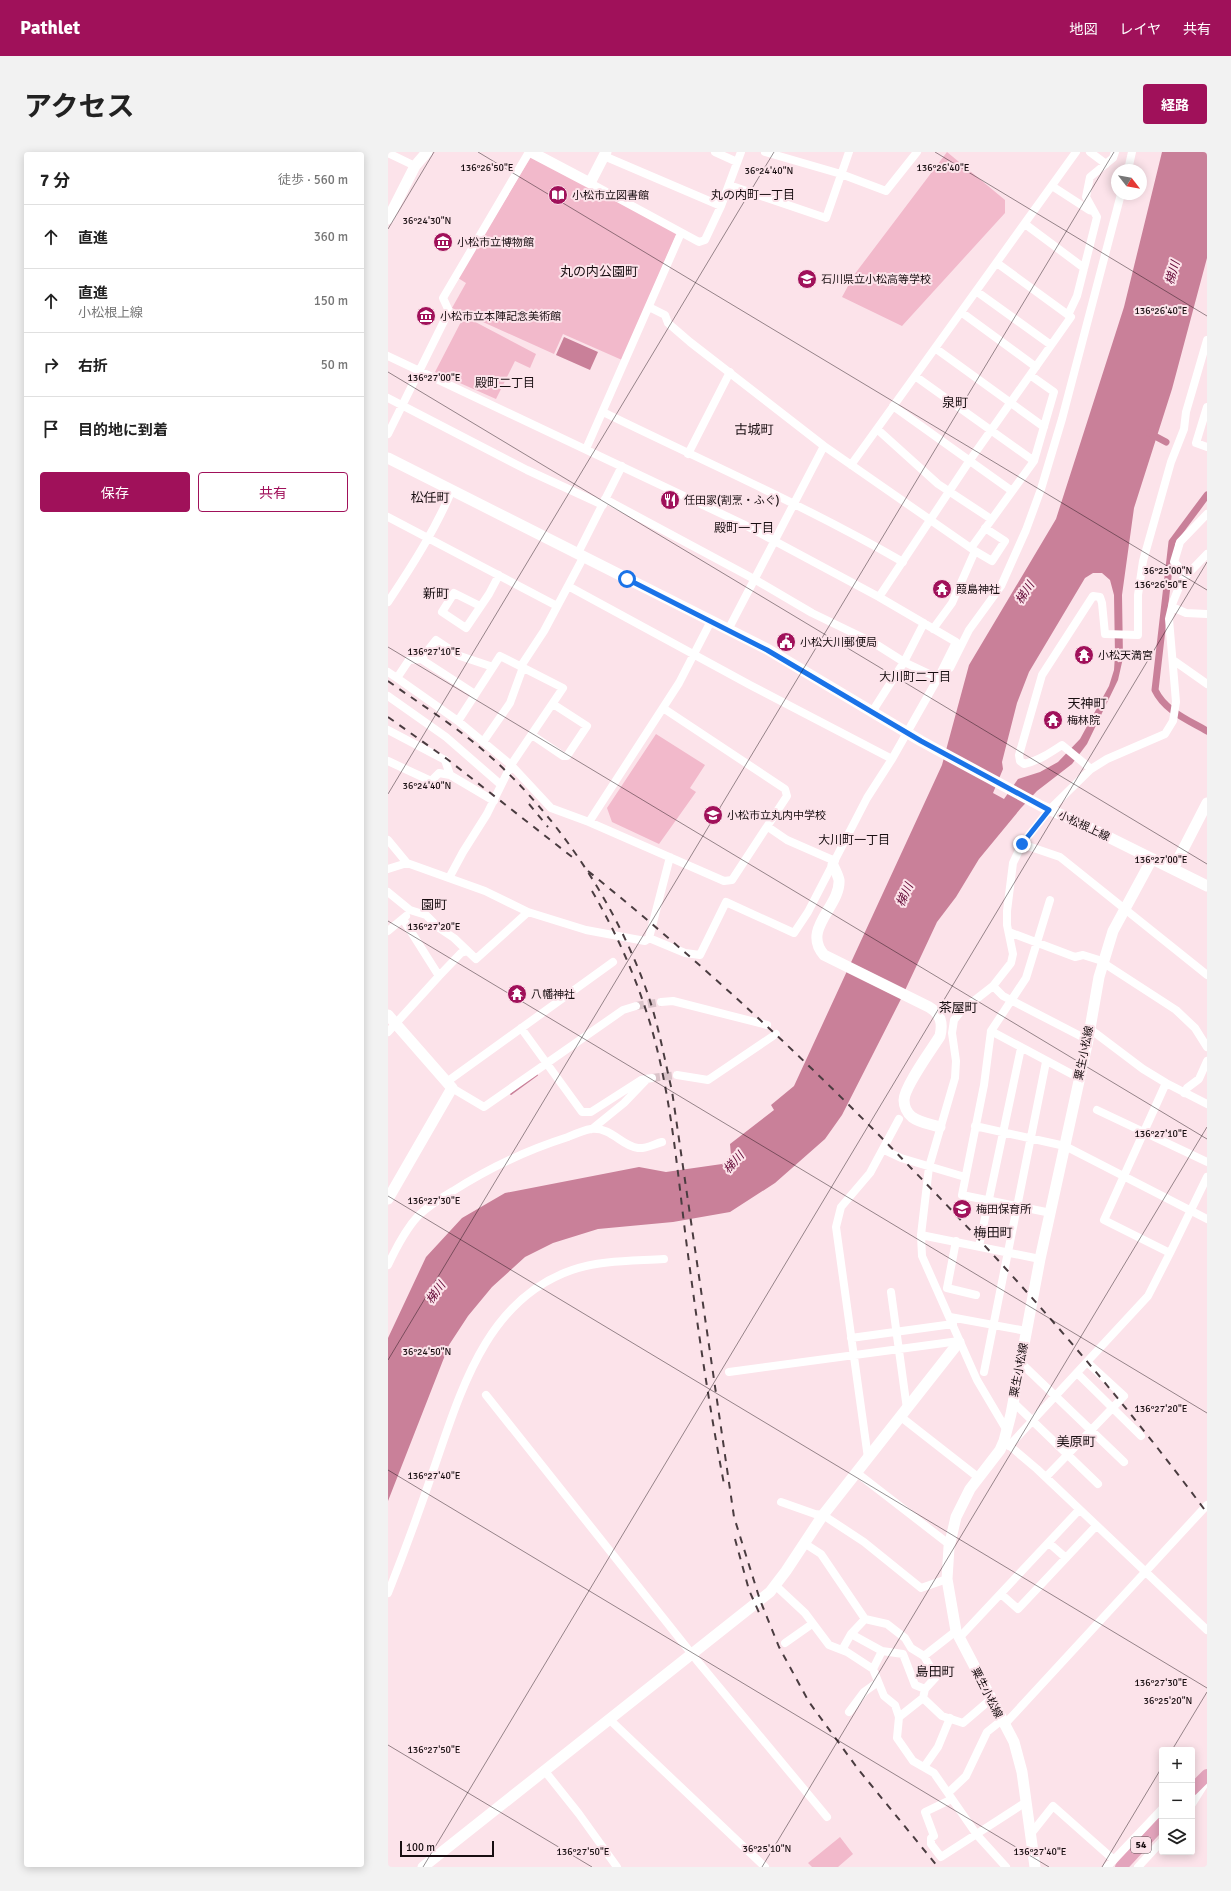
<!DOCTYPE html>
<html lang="ja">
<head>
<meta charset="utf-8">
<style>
  body { margin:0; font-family:Signika,"Noto Sans JP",sans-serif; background:#f2f2f2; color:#222 }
  .controls { position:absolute; right:12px; bottom:12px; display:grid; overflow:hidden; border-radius:4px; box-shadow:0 2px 10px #0003 }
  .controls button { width:36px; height:36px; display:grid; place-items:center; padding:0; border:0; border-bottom:1px solid #e0e0e0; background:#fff; color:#222; font:20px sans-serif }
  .compass { position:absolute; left:723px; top:12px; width:36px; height:36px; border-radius:50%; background:#fff; box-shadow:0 2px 10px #0003; rotate:121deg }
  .scale { position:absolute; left:12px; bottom:10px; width:94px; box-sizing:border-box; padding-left:4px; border:2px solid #180e11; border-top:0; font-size:11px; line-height:14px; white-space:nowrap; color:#180e11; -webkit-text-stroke:3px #fce3ea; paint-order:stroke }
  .stop { position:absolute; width:12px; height:12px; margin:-9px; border:3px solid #1a73e8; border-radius:50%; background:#fff }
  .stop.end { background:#1a73e8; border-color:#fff; box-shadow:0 1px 4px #0008 }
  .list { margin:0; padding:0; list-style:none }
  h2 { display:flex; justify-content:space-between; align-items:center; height:52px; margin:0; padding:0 16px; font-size:17px }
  h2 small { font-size:13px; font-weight:400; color:#767676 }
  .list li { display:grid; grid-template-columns:26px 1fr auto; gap:12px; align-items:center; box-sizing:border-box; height:64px; padding:0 16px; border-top:1px solid #e0e0e0 }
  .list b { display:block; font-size:15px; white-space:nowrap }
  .list p { margin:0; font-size:13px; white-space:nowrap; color:#767676 }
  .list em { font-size:13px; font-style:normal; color:#767676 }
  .actions { display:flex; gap:8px; padding:12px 16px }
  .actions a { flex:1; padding:9px 0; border:1px solid #a0115a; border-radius:4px; text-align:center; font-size:14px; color:#a0115a }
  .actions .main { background:#a0115a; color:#fff }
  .icon { flex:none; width:22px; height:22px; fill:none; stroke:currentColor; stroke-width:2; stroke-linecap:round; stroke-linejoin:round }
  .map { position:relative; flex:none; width:819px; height:1715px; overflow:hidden; border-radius:4px }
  header { display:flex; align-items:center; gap:24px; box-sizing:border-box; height:56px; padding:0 20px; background:#a0115a; color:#fff }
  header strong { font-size:19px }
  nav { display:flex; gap:22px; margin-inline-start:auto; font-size:14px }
  .intro { display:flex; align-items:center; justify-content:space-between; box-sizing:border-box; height:96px; padding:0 24px }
  h1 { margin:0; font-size:28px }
  .button { padding:10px 18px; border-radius:4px; background:#a0115a; color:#fff; font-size:14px; font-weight:700 }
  main { display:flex; gap:24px; padding:0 24px }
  aside { flex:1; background:#fff; border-radius:4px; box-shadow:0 2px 10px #0003 }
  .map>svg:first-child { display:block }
  .green { fill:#f2b9cb }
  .water { fill:#c98099; fill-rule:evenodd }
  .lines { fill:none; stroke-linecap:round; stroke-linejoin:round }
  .stream { stroke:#c98099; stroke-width:2 }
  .canal { stroke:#c98099; stroke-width:7 }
  .street-tunnel { stroke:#dac3c9; stroke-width:8; stroke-dasharray:8 4; stroke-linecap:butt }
  .street { stroke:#fff; stroke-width:8 }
  .secondary { stroke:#fff; stroke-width:11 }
  .primary { stroke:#e3a4bc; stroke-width:12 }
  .rail { stroke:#4a3c40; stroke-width:2; stroke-dasharray:7 7; stroke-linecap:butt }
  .route { stroke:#1a73e8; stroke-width:5 }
  .ticks { fill:none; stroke:#180e11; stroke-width:1; stroke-opacity:0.45 }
  .labels { text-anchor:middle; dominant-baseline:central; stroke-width:4; stroke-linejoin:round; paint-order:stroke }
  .shield { fill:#fce3ea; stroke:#5c4e52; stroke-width:1 }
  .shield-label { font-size:10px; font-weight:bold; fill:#180e11 }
  .poi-label { font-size:11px; fill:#180e11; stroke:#fce3ea; text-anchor:start }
  .street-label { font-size:11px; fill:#180e11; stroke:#fce3ea }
  .neighbourhood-label { font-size:12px; fill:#180e11; stroke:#fce3ea }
  .water-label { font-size:12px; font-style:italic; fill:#620734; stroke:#fce3ea }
  .quarter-label { font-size:13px; fill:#180e11; stroke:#fce3ea }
  .ticks-label { font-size:10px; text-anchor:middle; fill:#180e11; stroke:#fce3ea; stroke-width:4; stroke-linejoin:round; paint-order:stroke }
</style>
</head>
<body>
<header>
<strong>Pathlet</strong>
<nav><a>地図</a><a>レイヤ</a><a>共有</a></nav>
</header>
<div class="intro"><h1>アクセス</h1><a class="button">経路</a></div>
<main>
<aside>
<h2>7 分<small>徒歩 · 560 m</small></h2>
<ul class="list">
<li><svg class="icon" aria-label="ahead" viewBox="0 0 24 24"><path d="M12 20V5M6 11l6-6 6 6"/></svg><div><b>直進</b></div><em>360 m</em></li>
<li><svg class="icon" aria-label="ahead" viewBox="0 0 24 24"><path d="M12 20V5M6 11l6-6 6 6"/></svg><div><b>直進</b><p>小松根上線</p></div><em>150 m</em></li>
<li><svg class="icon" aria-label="right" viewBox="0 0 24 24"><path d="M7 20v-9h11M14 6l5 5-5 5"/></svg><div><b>右折</b></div><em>50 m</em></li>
<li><svg class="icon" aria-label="arrive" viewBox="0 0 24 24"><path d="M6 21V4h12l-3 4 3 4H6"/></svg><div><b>目的地に到着</b></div></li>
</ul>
<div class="actions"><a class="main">保存</a><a>共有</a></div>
</aside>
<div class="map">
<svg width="819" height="1715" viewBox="0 0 819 1715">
  <rect width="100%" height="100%" fill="#fce3ea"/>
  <path class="green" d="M 559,0 L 617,48 L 617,61 L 514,174 L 454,145 L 466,123 Z
    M 143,5 L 289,81 L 234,208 L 175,182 L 166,202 L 64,156 L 78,131 L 70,126 Z
    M 76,164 L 148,202 L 142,216 L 127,209 L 108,247 L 47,220 Z
    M 268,582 L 317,613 L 302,636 L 308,640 L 271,692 L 224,670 L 219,656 Z
    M 452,1685 L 465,1702 L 450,1715 L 424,1715 L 420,1711 Z"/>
  <path class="water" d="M 774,0 L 819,0 L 819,106 L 784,237 L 746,356 L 734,443 L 735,506 L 730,528 L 699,592 L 684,612 L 649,639 L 633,656 L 591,707 L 568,745 L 549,770 L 512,849 L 454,963 L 437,987 L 387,1031 L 342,1060 L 285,1070 L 210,1077 L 165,1091 L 137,1105 L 104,1135 L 80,1164 L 61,1193 L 0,1349 L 0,1186 L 38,1105 L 74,1066 L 117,1041 L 251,1015 L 278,1020 L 334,1012 L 343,1003 L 342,992 L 386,958 L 383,953 L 406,934 L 554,613 L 581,513 L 668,367 L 736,155 ZM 705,421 L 714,421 L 722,428 L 726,443 L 727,503 L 726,518 L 721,534 L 692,587 L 670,610 L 652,620 L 630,627 L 616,647 L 605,641 L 615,617 L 614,610 L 629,551 L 641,520 L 697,426 Z
    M 176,185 L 210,200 L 202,218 L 168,203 Z"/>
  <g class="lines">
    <path class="stream" d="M 123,942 L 149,923"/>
    <path class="canal" d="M 761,281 L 778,290
      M 819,343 L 784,390 L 767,538 C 777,559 800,568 819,579"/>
    <path class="street-tunnel" d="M 248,854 L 273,850
      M 264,926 L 289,923"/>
    <path class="street" d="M 327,0 L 349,10
      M 377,0 L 453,22 L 498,39 L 529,0
      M 702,0 L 718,12
      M 0,1 L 27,14
      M 216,4 L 333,54
      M 740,18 L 744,0
      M 202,31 L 311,90 L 317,88 L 333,54 L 353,0
      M 341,33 L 438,66 L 461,0
      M 664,34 L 701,58 L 705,59
      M 637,72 L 696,116
      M 588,139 L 663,193
      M 261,155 L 277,163 L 280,171 L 302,190 L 436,294 L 587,399 L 564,451 L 545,477
      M 573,160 L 648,215
      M 680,163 L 689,144 L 709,65 L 698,45 L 702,25 L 725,6 L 727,0
      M 547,196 L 656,275
      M 0,204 L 355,372 L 491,445 L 568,490 L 550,526 L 504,607 L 479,646 L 420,760 L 406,781 L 338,750 L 312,803 L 297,801 L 261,786
      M 527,224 L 646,309
      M 0,246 L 139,318 L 215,353
      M 505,254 L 624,339
      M 819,255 L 808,291 L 819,295
      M 215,260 C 315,309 418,354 515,410
      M 489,277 L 550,332 L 603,367
      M 0,282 L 61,159 L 55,146 L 141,0
      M 198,297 L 293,81
      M 300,302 L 342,220
      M 463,313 L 688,0
      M 217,347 L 366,427 L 424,461 L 486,491 L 516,510 L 550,526
      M 0,365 L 169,454
      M 583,396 L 646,309 L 666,240 L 642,223
      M 587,399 L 604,409 L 617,389 L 597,376
      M 190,401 L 234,314
      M 799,423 L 786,410 L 792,390 L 819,362
      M 180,434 L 362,533 L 504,607
      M 491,445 L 582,308 L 683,165 L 609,111
      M 0,450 C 24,414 47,378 64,338
      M 92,454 L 66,441 L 54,460 L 78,476 L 101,442 L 111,423
      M 784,455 L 798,461 L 819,462
      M 340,478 L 436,294
      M 33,507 L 87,542
      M 785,508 L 819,532
      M 555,517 L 562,516 L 581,478 L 613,434 L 638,378 L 653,337 L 674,267 L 733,42
      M 0,520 L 9,526
      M 0,544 L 58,585 L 112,632
      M 484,560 L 516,510 L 536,471
      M 70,569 L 105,515
      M 0,578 L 57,608 L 62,623 L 106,649
      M 144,583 L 175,604 L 179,604 L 199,574 L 165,552
      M 95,590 L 122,551 L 134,518 L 133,514 L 156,479 L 196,404
      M 0,609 L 43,629 L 51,621 L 62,623
      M 703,617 L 674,593 C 662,601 650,609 636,612 L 632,609 L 631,603 L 654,523 L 705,444 L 712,445 L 714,451 L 717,482 L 750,483 L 750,443 L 755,409 L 783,310 L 796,277 L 798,260 L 819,188
      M 201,670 L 291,531 L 323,469
      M 380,675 L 399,688 L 447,709
      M 0,688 L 19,711 L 97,739 L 140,760 L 198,778 L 257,789 L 261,786 L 282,705
      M 634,692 L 672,705 L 819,823
      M 0,717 L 19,711
      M 61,726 L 75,700 L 99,662 L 123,613 L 175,536 L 112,504 L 105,515 L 72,504 L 48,488 L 33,507 L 21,508 L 9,526 L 70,569 L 99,593 L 123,613 L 163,656 L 201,670 L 336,729 L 344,728 L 399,644 L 397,637 L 275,556
      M 0,740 L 22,758 L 38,763 L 51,776 L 66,786 L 88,807 L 140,760
      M 0,779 L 18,764
      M 621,780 L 687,805 L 695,803 L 711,808 L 788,858 L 807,876 L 819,895
      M 51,824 L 73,801 L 79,799
      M 605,834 L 615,844 L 700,888
      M 273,850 L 285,849 L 379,873
      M 133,876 L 194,960 L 203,960 L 253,928 L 264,926
      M 702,877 L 755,917 L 778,931 L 819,952
      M 603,879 L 638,826 L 662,748
      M 0,880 L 51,824 L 15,767
      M 289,923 L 320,928 L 388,882
      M 60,929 L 225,810
      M 778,931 L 716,1068 L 782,1101 L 819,1025
      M 64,936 L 96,955 L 235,858 L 248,854
      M 796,941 L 799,936 L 811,927 L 819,909
      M 709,958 L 819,1010
      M 587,974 L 677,994 L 819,1067
      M 204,977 L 236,951 L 259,927
      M 496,998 L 513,1006 L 577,1025
      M 663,1061 L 574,1043 L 596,933 L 603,879 L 691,926
      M 533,1083 L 652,1107
      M 568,1089 L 559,1136 L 588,1143
      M 591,1094 L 633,896
      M 0,1113 C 8,1096 17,1078 30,1064 C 40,1054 53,1046 65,1039 C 101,1016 139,998 180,985 C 187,982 196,978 203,977 C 224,975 233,994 250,996 C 258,997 266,992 274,990
      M 503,1140 L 519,1257
      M 562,1165 L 638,1179
      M 463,1186 L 565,1172
      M 633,1211 L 736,1310
      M 341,1220 L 571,1189
      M 596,1220 L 658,910
      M 689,1221 L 753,1284
      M 98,1243 L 311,1511 L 439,1665
      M 625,1250 L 710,1332
      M 513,1265 L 591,1326
      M 618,1277 L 589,1228 L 534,1104 L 533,1083 L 541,1015 L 567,926 L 568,909 L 564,881 L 566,868 L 573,859 L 605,834 L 623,811 L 625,802 L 619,773 L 619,759 L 625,711 L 634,692 L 661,658 L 703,617 L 719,607 L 777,582 L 785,569 L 788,550 L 781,467 L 785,450 L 794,428 L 819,402
      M 616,1289 L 649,1317 L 819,1478
      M 621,1294 L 760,1144 L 782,1101
      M 480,1306 L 448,1075 L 453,1055 L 482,1021 L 511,967
      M 469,1321 L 562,1393
      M 658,1325 L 736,1244 L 699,1210
      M 393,1350 L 427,1362 L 435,1363 L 476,1390 L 533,1436 L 559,1427
      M 416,1391 L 433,1402 L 477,1467 L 499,1472 L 517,1486 L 523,1496 L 536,1504 L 548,1525 L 537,1537 L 535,1546 L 511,1565
      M 661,1391 L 678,1406
      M 387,1433 L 417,1461 L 441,1493 L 459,1500 L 485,1517 L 496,1544 L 507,1553 L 511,1565 L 509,1586 L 525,1609 L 546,1621 L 589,1683 L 618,1715
      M 0,1441 C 16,1401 31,1360 45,1319 C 72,1242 97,1148 184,1118 C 213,1108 245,1109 276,1107
      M 613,1442 L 630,1457 L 708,1374
      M 463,1482 L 494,1499 L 515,1502 L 527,1533 L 537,1537
      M 571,1486 L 691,1358
      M 397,1491 L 424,1472
      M 454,1498 L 463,1482 L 477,1467
      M 536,1504 L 568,1479
      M 485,1517 L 494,1499
      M 535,1546 L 554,1564 L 575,1571 L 603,1547
      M 461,1560 L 476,1540 L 490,1530
      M 221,1567 L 377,1715
      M 616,1573 L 819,1353
      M 536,1615 L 550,1595 L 562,1566
      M 156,1618 L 191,1662 L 229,1715
      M 560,1641 L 578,1624 L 599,1580 L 614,1568
      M 564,1647 L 537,1660 L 546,1684 L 543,1686 L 543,1692 L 553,1705 L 638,1650
      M 804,1652 L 819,1628
      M 642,1683 L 665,1654 L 726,1708
      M 719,1715 L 774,1657
      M 750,1715 L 774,1689"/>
    <path class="secondary" d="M 143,0 L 202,31 L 218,0
      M 0,67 L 27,14 L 39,0
      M 0,306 L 379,497 L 533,589 L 653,654 L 688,669 L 819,734
      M 445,713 C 447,718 450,723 451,728 C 453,754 413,777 436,803 L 541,855 C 553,862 555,871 552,884 C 544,897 516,935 516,948 C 516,954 519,961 524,965 C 532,971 542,972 552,975
      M 785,717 L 819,651
      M 0,863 L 64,936 L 0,1047
      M 35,1715 L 382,1440 L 398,1419 L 435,1363 L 571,1190
      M 647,1715 L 634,1620 L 626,1590 L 568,1479 L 559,1427 L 561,1395 L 568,1365 L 582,1337 L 612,1298 L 616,1289 L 623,1262 L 652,1107 L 700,888 L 711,825 L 725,779 L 764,707"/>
    <path class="primary" d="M 804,1638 L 819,1623
      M 733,1715 L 774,1671"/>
    <path class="rail" d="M 0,529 C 32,552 66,573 96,599 C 167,660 226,748 258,837 C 270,870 276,905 284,939 L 346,1365 L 372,1448 L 391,1495 L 421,1550 L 470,1617 L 550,1715
      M 0,565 L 59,607 L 188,708
      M 141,652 L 160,675
      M 200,719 C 314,811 422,911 524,1017 C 629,1125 729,1239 819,1361
      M 204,739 C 228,780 248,825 262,871 C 285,948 290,1031 301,1110 C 311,1185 322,1259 336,1332
      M 347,1387 L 361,1438 L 373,1465"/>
  </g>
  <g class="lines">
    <path class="route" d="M 239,427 L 379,498 L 533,589 L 661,658 L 634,692"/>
  </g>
  <path class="ticks" d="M 90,0 L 819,438M 547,0 L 819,164M 0,77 L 46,0M 0,220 L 819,712M 0,495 L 819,987M 0,642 L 386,0M 0,769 L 819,1261M 0,1044 L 819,1536M 0,1208 L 726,0M 0,1318 L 661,1715M 0,1593 L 204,1715M 784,1598 L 819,1540M 35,1715 L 819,410M 374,1715 L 819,975M 714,1715 L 774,1615"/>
  <defs>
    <symbol id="library-disc" viewBox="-11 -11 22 22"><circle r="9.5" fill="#a0115a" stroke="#fce3ea"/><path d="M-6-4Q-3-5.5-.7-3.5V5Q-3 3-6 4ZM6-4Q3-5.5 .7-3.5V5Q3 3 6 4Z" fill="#fff"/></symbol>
    <symbol id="museum-disc" viewBox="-11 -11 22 22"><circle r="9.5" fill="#a0115a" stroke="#fce3ea"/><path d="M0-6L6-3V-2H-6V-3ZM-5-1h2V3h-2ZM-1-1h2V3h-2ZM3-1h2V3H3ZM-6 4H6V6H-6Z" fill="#fff"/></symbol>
    <symbol id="school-disc" viewBox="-11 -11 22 22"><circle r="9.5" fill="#a0115a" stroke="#fce3ea"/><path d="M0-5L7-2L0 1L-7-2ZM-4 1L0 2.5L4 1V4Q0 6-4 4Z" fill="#fff"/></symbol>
    <symbol id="restaurant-disc" viewBox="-11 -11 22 22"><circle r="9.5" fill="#a0115a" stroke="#fce3ea"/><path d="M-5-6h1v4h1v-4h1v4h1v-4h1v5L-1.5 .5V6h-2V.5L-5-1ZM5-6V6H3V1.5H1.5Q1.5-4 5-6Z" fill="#fff"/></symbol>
    <symbol id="temple-disc" viewBox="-11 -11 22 22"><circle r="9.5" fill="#a0115a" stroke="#fce3ea"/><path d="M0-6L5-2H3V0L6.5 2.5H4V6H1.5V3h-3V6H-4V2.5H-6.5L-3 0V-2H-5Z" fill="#fff"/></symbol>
    <symbol id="civic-disc" viewBox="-11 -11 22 22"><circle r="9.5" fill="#a0115a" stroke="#fce3ea"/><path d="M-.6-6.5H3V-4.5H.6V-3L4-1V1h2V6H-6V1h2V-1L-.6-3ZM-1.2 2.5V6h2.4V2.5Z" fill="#fff"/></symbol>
  </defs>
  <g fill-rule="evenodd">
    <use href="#library-disc" x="159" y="32" width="22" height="22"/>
    <use href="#museum-disc" x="44" y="79" width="22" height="22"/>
    <use href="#school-disc" x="408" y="116" width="22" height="22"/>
    <use href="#museum-disc" x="27" y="153" width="22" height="22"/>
    <use href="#restaurant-disc" x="271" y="337" width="22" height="22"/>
    <use href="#temple-disc" x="543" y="426" width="22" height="22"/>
    <use href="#civic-disc" x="387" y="479" width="22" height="22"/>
    <use href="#temple-disc" x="685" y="492" width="22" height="22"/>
    <use href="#temple-disc" x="654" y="557" width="22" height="22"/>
    <use href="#school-disc" x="314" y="652" width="22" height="22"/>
    <use href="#temple-disc" x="118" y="831" width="22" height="22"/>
    <use href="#school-disc" x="563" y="1046" width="22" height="22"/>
  </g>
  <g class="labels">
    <rect class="shield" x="743" y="1685" width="20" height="16" rx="3"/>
    <g class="shield-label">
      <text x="753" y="1693">54</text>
    </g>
    <g class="poi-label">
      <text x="184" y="43">小松市立図書館</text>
      <text x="69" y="90">小松市立博物館</text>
      <text x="433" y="127">石川県立小松高等学校</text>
      <text x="52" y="164">小松市立本陣記念美術館</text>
      <text x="296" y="348">任田家(割烹・ふぐ)</text>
      <text x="568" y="437">葭島神社</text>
      <text x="412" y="490">小松大川郵便局</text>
      <text x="710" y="503">小松天満宮</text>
      <text x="679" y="568">梅林院</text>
      <text x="339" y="663">小松市立丸内中学校</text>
      <text x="143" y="842">八幡神社</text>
      <text x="588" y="1057">梅田保育所</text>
    </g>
    <g class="street-label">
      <text transform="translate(696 674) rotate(25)">小松根上線</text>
      <text transform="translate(696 901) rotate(-78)">粟生小松線</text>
      <text transform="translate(631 1218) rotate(-79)">粟生小松線</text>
      <text transform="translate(599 1541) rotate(63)">粟生小松線</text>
    </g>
    <g class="neighbourhood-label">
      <text x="365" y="43">丸の内町一丁目</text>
      <text x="117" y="231">殿町二丁目</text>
      <text x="356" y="376">殿町一丁目</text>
      <text x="527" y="525">大川町二丁目</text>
      <text x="466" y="688">大川町一丁目</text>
    </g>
    <g class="water-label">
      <text transform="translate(785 121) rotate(-74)">梯川</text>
      <text transform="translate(637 441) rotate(-57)">梯川</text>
      <text transform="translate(517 743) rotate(-66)">梯川</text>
      <text transform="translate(346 1011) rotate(-48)">梯川</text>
      <text transform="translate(48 1141) rotate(-54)">梯川</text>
    </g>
    <g class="quarter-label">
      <text x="211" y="120">丸の内公園町</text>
      <text x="567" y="251">泉町</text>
      <text x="366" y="278">古城町</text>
      <text x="42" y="346">松任町</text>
      <text x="48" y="442">新町</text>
      <text x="699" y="552">天神町</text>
      <text x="46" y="753">園町</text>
      <text x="570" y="856">茶屋町</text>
      <text x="605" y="1081">梅田町</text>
      <text x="688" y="1290">美原町</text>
      <text x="547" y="1520">島田町</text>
    </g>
  </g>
  <g class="ticks-label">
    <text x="99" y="19">136°26'50"E</text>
    <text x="555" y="19">136°26'40"E</text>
    <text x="381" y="22">36°24'40"N</text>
    <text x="39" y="72">36°24'30"N</text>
    <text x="773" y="162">136°26'40"E</text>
    <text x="46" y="229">136°27'00"E</text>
    <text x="780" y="422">36°25'00"N</text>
    <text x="773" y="436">136°26'50"E</text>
    <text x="46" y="503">136°27'10"E</text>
    <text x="39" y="637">36°24'40"N</text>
    <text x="773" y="711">136°27'00"E</text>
    <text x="46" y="778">136°27'20"E</text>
    <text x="773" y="985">136°27'10"E</text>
    <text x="46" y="1052">136°27'30"E</text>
    <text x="39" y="1203">36°24'50"N</text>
    <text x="773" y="1260">136°27'20"E</text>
    <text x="46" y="1327">136°27'40"E</text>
    <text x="773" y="1534">136°27'30"E</text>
    <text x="780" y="1552">36°25'20"N</text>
    <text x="46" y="1601">136°27'50"E</text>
    <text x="379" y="1700">36°25'10"N</text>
    <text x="195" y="1703">136°27'50"E</text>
    <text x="652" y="1703">136°27'40"E</text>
  </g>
</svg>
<div class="controls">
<button>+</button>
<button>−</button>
<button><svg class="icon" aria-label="layers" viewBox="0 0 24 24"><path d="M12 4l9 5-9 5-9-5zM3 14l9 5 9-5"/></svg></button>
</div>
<svg class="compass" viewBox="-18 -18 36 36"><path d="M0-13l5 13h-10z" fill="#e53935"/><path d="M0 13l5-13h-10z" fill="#767676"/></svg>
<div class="scale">100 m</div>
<div class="stop" style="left:239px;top:427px"></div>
<div class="stop end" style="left:634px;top:692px"></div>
</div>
</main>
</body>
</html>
